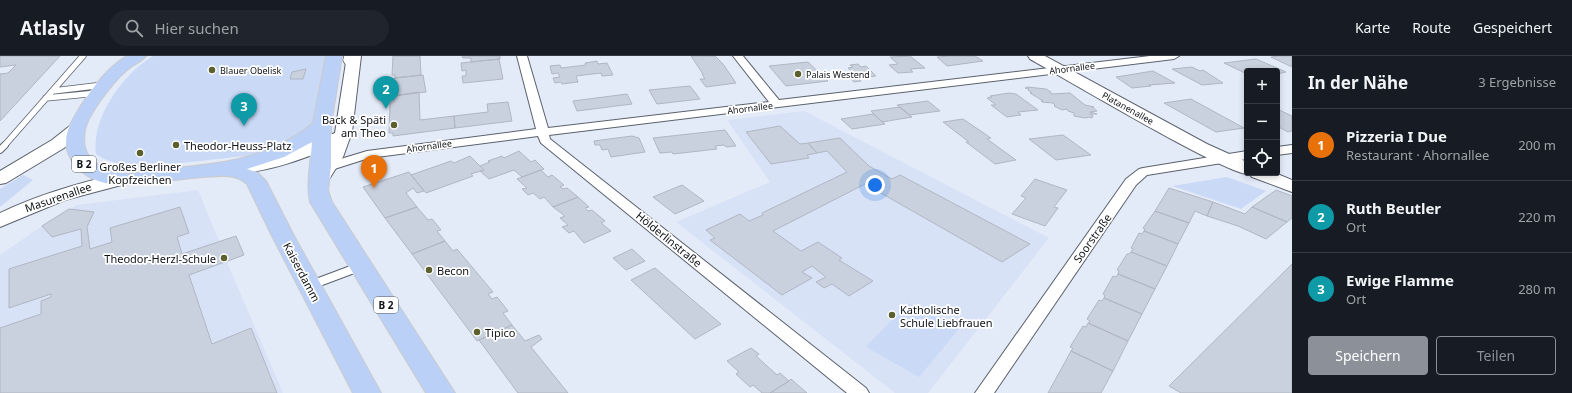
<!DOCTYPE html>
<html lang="de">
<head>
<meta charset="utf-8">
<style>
  body { margin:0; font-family:"Noto Sans",sans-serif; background:#20242c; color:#f1f3f6 }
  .controls { position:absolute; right:12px; top:12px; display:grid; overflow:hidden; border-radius:4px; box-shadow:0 2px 6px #0003 }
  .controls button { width:36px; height:36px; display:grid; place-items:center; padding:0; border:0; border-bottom:1px solid #363941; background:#171b24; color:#f1f3f6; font:20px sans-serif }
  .you { position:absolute; left:875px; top:129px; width:14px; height:14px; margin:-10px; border:3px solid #fff; border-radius:50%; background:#1a73e8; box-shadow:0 0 0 6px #1a73e833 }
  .badge { display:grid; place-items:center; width:26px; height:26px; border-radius:50%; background:#8c9099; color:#fff; font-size:13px; font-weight:700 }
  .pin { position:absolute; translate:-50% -33px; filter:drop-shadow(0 1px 2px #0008) }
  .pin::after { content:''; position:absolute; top:21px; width:14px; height:12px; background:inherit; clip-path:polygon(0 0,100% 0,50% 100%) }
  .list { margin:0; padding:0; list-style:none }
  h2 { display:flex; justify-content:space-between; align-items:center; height:52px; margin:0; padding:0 16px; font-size:17px }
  h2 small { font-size:13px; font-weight:400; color:#9ea1a6 }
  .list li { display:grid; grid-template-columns:26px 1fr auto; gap:12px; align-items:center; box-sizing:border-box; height:72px; padding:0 16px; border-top:1px solid #363941 }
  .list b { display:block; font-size:15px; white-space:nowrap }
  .list p { margin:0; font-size:13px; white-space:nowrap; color:#9ea1a6 }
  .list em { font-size:13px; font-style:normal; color:#9ea1a6 }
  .actions { display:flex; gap:8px; padding:12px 16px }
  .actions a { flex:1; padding:9px 0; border:1px solid #8c9099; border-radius:4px; text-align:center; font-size:14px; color:#8c9099 }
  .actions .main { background:#8c9099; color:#fff }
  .icon { flex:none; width:22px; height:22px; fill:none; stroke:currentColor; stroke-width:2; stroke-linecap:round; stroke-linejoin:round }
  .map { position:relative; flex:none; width:1292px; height:337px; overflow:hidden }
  header { display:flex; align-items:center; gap:24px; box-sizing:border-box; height:56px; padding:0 20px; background:#171b24; border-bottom:1px solid #363941 }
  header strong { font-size:19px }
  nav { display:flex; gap:22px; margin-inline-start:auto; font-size:14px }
  .search { width:280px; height:36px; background:#20242c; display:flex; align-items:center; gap:10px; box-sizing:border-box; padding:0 14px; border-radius:22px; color:#9ea1a6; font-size:15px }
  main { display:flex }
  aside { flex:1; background:#171b24 }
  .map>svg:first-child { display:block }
  .built { fill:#d7e2f6 }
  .green { fill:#c9d9f6 }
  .building { fill:#cad1de; stroke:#b0b7c3 }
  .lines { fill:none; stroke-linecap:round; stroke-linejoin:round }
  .lane-far2-casing { stroke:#5b616c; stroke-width:7 }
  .lane-far1-casing { stroke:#5b616c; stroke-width:8 }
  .lane-casing { stroke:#5b616c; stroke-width:10 }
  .street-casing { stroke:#5b616c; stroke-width:2 }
  .secondary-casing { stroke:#5b616c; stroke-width:2 }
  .primary-casing { stroke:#cacbcc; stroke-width:2 }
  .lane-far2 { stroke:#fff; stroke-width:5.5 }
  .lane-far1 { stroke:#fff; stroke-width:6 }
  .lane { stroke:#fff; stroke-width:8 }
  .street { fill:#fff; fill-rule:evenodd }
  .secondary { fill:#fff; fill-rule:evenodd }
  .primary { fill:#bbd0f7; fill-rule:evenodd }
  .poi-dot { fill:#5c602e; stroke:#fff; stroke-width:1.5 }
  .labels { text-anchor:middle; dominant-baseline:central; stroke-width:3.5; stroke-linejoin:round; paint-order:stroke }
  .far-street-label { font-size:9px; fill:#0f1216; stroke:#fff }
  .far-poi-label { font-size:9px; fill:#0f1216; stroke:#fff; text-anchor:start }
  .shield { fill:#fff; stroke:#57595c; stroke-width:1 }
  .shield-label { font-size:10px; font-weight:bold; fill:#0f1216 }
  .poi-label { font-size:11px; fill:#0f1216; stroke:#fff; text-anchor:start }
  .street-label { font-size:11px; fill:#0f1216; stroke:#fff }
</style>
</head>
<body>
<header>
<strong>Atlasly</strong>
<div class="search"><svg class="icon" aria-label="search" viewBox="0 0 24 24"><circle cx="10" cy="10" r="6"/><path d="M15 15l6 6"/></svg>Hier suchen</div>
<nav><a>Karte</a><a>Route</a><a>Gespeichert</a></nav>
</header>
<main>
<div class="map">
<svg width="1292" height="337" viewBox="0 0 1292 337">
  <rect width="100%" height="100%" fill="#e4ebf8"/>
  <path class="built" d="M 804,55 L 1049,182 L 928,337 L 895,337 L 676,166 L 770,126 L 727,64 Z
    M 198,134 L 219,185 L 236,180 L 244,199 L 227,206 L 283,337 L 0,337 L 0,199 L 42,170 L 77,149 Z"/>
  <path class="green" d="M 153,0 L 327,0 L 314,62 L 311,70 L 299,82 L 253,99 L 146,111 L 123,110 L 102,102 L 96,98 C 91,62 123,18 153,0 Z
    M 23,119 L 33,124 L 0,151 L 0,133 Z
    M 1227,121 L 1266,135 L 1241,153 L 1172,130 Z
    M 908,247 L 959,273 L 919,321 L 866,291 Z"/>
  <path class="building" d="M 0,0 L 60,0 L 0,65 L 0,18 L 8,17 L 16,9 L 0,11 Z
    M 393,0 L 420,0 L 421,19 L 395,22 L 395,19 L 392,19 Z
    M 462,0 L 500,0 L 500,3 L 471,6 L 471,2 L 463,2 Z
    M 691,0 L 715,0 L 723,8 L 736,27 L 706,31 L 700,23 L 705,23 L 702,18 L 703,18 Z
    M 910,0 L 925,12 L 910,13 L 913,16 L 898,17 L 889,9 L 898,8 L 890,1 Z
    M 950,0 L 975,0 L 983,5 L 947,10 L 937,1 Z
    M 1292,0 L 1292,11 L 1271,1 L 1279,0 Z
    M 499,3 L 503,23 L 463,27 L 462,20 L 466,20 L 466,14 L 462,15 L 461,7 Z
    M 1256,3 L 1286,16 L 1277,18 L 1277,15 L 1247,15 L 1247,18 L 1224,7 Z
    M 597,5 L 598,8 L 607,7 L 613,19 L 602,20 L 601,17 L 576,20 L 578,26 L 562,28 L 561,26 L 555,27 L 553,22 L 560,21 L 558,17 L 552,18 L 550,10 L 560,9 L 561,12 L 586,9 L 585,7 Z
    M 808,6 L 828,25 L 786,30 L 769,10 Z
    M 858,8 L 861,11 L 866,10 L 876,20 L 858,22 L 848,12 L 853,11 L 850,9 Z
    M 1192,11 L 1200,15 L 1203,14 L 1223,27 L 1202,29 L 1172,13 Z
    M 306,13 L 303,23 L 290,23 L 292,16 Z
    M 1153,15 L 1175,27 L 1149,29 L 1151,30 L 1132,32 L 1116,21 Z
    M 423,19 L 426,36 L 394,40 L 391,38 L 392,24 L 395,22 Z
    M 855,19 L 861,25 L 854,26 L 848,20 Z
    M 690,30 L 700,43 L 657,48 L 649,34 Z
    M 1027,31 L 1046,33 L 1051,36 L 1051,38 L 1070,37 L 1085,49 L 1094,51 L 1092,51 L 1097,55 L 1090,56 L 1097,58 L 1090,58 L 1093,60 L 1092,62 L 1089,61 L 1085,62 L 1074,60 L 1074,57 L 1068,55 L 1067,53 L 1062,54 L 1054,50 L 1055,49 L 1053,47 L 1042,46 L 1041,45 L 1043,45 L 1030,37 L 1032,37 L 1028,34 L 1029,33 L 1025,32 Z
    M 419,36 L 420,64 L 454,60 L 455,72 L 393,80 L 393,77 L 389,77 L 390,47 L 394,46 L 394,44 L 390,45 L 390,40 Z
    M 1009,37 L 1016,38 L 1038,54 L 1018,56 L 1021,59 L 1007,61 L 991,49 L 996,49 L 987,42 L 992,41 L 990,40 Z
    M 627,38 L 632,48 L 577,55 L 573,45 Z
    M 1191,43 L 1244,72 L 1216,76 L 1164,47 Z
    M 928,45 L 940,55 L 909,59 L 897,49 Z
    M 508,46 L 512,65 L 455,72 L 454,60 L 488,56 L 487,48 Z
    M 900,51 L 912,61 L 882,66 L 871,55 Z
    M 1277,53 L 1292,60 L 1292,75 L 1288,76 L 1277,70 Z
    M 873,58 L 885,68 L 852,73 L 841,63 Z
    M 963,63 L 991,82 L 987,83 L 1016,104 L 995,108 L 966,86 L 969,86 L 943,66 Z
    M 780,70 L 800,88 L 808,87 L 817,97 L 807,99 L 809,102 L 771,108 L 746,76 Z
    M 725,74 L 736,90 L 726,91 L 724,89 L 715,90 L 717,93 L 673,98 L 672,96 L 660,97 L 653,82 Z
    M 1063,79 L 1091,99 L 1056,104 L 1029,83 Z
    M 632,80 L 639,82 L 645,96 L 611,101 L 608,93 L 602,94 L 600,89 L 595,89 L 594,85 Z
    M 840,82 L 869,110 L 883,118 L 892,123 L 900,119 L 1030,188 L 1002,206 L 865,128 L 773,175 L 801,195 L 818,186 L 842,202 L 839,204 L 873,225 L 849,240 L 832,228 L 824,232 L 816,226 L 826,221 L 812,210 L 802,216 L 812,222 L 782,239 L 710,184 L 715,182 L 706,174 L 740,158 L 749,165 L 763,159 L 762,157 L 847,116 L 827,95 L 817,97 L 808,87 Z
    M 519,95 L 531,106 L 535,104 L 544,113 L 522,121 L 514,114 L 489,123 L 480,115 L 484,114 L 480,110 L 490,106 L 488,105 L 502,100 L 504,102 Z
    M 470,100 L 484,114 L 471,118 L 473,120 L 426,137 L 411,119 L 451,105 L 454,107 Z
    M 541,114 L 548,121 L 552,119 L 564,129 L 560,131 L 563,133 L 567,132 L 578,141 L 553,151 L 544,141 L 540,143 L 533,137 L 528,139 L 522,133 L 527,132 L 517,123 Z
    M 409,116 L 424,135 L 417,137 L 413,132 L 406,137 L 417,151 L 385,162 L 363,131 Z
    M 1035,123 L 1067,134 L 1054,151 L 1058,152 L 1045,170 L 1012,158 L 1026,142 L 1021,140 Z
    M 682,129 L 704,145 L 675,158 L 653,141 Z
    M 1169,132 L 1213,146 L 1207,160 L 1195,155 L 1189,167 L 1155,155 Z
    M 1276,134 L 1292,140 L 1292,162 L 1287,166 L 1252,151 Z
    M 578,141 L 589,151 L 585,152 L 588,155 L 592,154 L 605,165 L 601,167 L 611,175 L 584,187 L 574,175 L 569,177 L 562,171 L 568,169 L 560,162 L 565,160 L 553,151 Z
    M 1213,146 L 1245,158 L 1252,151 L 1287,166 L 1266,183 L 1238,170 L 1207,160 Z
    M 180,151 L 189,177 L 177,181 L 182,198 L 236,180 L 244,199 L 189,219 L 212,288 L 251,272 L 277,337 L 0,337 L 0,272 L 41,258 L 41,245 L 51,241 L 51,238 L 9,252 L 9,213 L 82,190 L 81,173 L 52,181 L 42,170 L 69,153 L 94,156 L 87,171 L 90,193 L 112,186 L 110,172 Z
    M 417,151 L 428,164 L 432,163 L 441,174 L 437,175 L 445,185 L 412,198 L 385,162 Z
    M 1155,155 L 1189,167 L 1178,188 L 1144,175 L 1145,173 L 1143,172 Z
    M 1144,175 L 1178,188 L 1167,210 L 1131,196 L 1133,193 L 1131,192 L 1139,177 L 1142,178 Z
    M 445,185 L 453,195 L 457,193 L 493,236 L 488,238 L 492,243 L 497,241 L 508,255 L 503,257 L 512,269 L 477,285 L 412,198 Z
    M 632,193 L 645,205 L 626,214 L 613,202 Z
    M 1131,196 L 1167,210 L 1155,233 L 1118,218 L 1119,215 L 1117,214 L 1127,198 L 1129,198 Z
    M 1292,208 L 1292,337 L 1181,337 L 1169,330 Z
    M 655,212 L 721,268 L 695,283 L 631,224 Z
    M 1118,218 L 1155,233 L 1142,258 L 1104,242 L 1105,239 L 1103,238 L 1113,220 L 1116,221 Z
    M 1104,242 L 1142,258 L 1128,285 L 1088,267 L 1090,265 L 1087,263 L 1099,244 L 1102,245 Z
    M 1088,267 L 1128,285 L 1113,315 L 1071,295 L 1073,292 L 1070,291 L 1083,270 L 1086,271 Z
    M 512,269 L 525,285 L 539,279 L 542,283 L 531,291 L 568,337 L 518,337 L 479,284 Z
    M 751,292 L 759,298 L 756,300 L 777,319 L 780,317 L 789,325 L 770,337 L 762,337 L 753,329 L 750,331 L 736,318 L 739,316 L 727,305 Z
    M 1071,295 L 1113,315 L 1101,337 L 1048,337 Z
    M 791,323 L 807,337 L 770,337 L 789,325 Z"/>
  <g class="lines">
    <defs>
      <path id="lane-far2" d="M 347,0 L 346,4 L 352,13
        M 53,35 L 103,29
        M 46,42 L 98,37
        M 4,90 L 83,0"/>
      <path id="lane-far1" d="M 0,94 L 5,89"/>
      <path id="lane" d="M 311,229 L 359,211"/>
      <path id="street" d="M 517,0 L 527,0 L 548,72 L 769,46 L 733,0 L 743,0 L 779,44 L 1150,0 L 1179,0 L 1174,3 L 549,79 L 550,83 L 866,332 L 869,337 L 847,337 L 541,87 L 538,80 L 369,102 L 328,115 L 324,114 L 322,111 L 324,108 L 367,95 L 536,73 Z
        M 1292,89 L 1292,97 L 1277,99 L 1277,91 Z
        M 1247,95 L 1247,103 L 1147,119 L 1136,129 L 994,337 L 975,337 L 1126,123 L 1139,113 L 1143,112 Z"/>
      <path id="secondary" d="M 347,0 L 361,0 L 352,76 L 343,101 L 326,128 L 320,130 L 314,128 L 311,124 L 330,91 C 307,102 256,121 232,115 L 229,111 L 232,107 L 282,98 L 335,77 Z
        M 1028,0 L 1045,0 L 1207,88 L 1247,106 L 1247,117 L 1275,117 L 1292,124 L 1292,136 L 1252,121 L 1249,118 C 1230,121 1059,19 1030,3 Z
        M 77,67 L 83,69 L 85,72 L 64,92 L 6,127 L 0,128 L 0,115 L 52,84 L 71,69 Z
        M 119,118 L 125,120 L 128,124 L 125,128 L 65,144 L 0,171 L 0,157 C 38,139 78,127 119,118 Z"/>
      <path id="primary" d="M 127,0 L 146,0 C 141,6 132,9 126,15 C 114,25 88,58 85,74 C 83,85 84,97 93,105 C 115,126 147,115 174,112 C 203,109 230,107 258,97 C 278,90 297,81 313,67 L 326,0 L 342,0 L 331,69 L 331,111 L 328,134 L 332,146 L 455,337 L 426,337 L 310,146 C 306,128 311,105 312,86 L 284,101 L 247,113 L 258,117 L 266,125 L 293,178 L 381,337 L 353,337 L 271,178 L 247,128 C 234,117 220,120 204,121 C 192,122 180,123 168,125 C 135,129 95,137 73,106 C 58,85 70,67 82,48 C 94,30 108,11 127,0 Z"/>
    </defs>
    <use href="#lane-far2" class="lane-far2-casing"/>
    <use href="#lane-far1" class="lane-far1-casing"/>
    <use href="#lane" class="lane-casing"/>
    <use href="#street" class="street-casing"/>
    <use href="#secondary" class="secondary-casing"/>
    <use href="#primary" class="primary-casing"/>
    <use href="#lane-far2" class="lane-far2"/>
    <use href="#lane-far1" class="lane-far1"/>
    <use href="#lane" class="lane"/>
    <use href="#street" class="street"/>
    <use href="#secondary" class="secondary"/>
    <use href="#primary" class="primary"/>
  </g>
  <g class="poi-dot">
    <circle cx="212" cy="14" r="4"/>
    <circle cx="798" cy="18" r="4"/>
    <circle cx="394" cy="69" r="4"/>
    <circle cx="176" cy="89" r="4"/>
    <circle cx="140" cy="97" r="4"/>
    <circle cx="224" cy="202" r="4"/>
    <circle cx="429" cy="214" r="4"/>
    <circle cx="892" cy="259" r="4"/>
    <circle cx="477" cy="276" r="4"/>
  </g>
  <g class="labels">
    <g class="far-street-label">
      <text transform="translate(1072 12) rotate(-7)">Ahornallee</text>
      <text transform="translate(750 52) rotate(-7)">Ahornallee</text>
      <text transform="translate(1128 52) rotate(29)">Platanenallee</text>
      <text transform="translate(429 90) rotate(-8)">Ahornallee</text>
    </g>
    <g class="far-poi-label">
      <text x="220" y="14">Blauer Obelisk</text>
      <text x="806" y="18">Palais Westend</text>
    </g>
    <g class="shield">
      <rect x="72" y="100" width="24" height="16" rx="3"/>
      <rect x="374" y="241" width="24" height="16" rx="3"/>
    </g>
    <g class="shield-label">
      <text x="84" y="108">B 2</text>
      <text x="386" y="249">B 2</text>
    </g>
    <g class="poi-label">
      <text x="386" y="63" text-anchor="end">Back &amp; Späti<tspan x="386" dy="13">am Theo</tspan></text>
      <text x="184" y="89">Theodor-Heuss-Platz</text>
      <text x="140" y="110" text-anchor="middle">Großes Berliner<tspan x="140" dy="13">Kopfzeichen</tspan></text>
      <text x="216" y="202" text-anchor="end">Theodor-Herzl-Schule</text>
      <text x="437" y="214">Becon</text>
      <text x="900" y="253">Katholische<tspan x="900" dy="13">Schule Liebfrauen</tspan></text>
      <text x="485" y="276">Tipico</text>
    </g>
    <g class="street-label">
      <text transform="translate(58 141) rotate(-19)">Masurenallee</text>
      <text transform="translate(1092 182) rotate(-55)">Soorstraße</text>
      <text transform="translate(669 183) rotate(39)">Hölderlinstraße</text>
      <text transform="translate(302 216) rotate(62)">Kaiserdamm</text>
    </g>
  </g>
</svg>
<div class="controls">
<button>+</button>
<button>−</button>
<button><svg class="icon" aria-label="locate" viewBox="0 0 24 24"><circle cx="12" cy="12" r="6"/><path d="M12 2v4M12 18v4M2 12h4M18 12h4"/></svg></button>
</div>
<div class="you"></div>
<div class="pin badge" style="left:374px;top:132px;background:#e8710a">1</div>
<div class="pin badge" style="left:386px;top:53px;background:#0f9aa8">2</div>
<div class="pin badge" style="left:244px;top:70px;background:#0f9aa8">3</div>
</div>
<aside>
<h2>In der Nähe<small>3 Ergebnisse</small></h2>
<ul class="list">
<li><span class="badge" style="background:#e8710a">1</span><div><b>Pizzeria I Due</b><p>Restaurant · Ahornallee</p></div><em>200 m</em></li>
<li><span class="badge" style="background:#0f9aa8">2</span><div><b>Ruth Beutler</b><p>Ort</p></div><em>220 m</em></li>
<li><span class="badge" style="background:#0f9aa8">3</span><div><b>Ewige Flamme</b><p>Ort</p></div><em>280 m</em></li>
</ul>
<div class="actions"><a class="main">Speichern</a><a>Teilen</a></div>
</aside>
</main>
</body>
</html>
